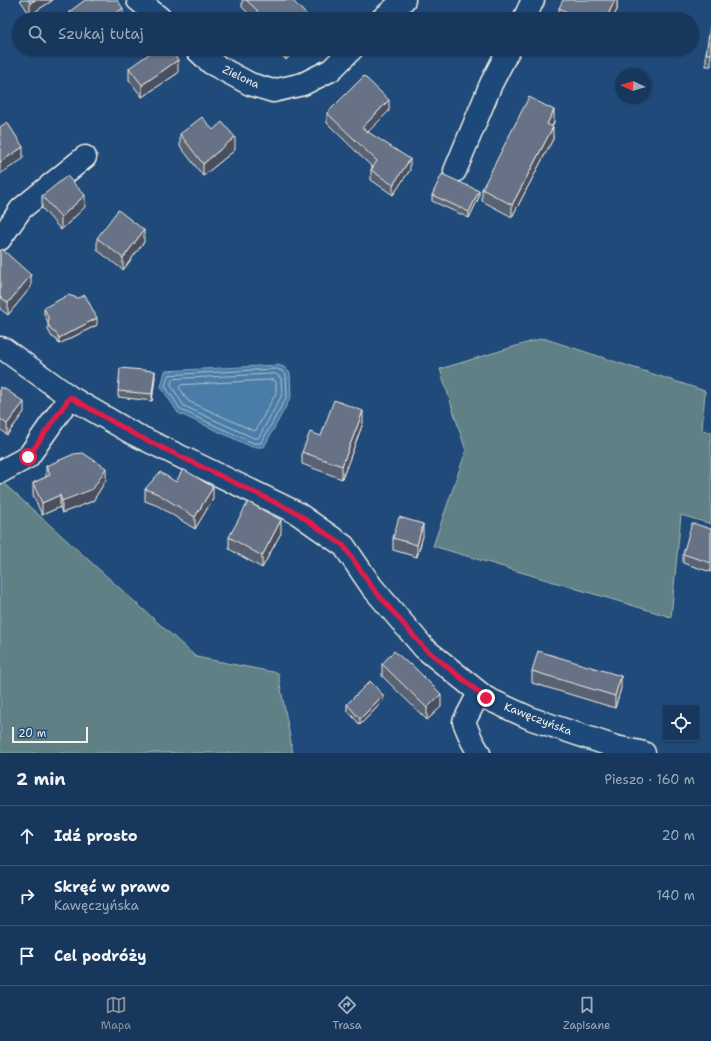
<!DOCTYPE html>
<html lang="pl">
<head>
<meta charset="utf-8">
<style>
  body { margin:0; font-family:"Shantell Sans",sans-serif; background:#203f62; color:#f1f3f6 }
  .controls { position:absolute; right:12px; bottom:12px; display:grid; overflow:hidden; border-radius:0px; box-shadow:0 1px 3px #0004 }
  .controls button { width:36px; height:36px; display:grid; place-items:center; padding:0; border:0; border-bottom:1px solid #365272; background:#17385c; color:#f1f3f6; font:20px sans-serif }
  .compass { position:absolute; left:615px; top:68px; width:36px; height:36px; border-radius:50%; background:#17385c; box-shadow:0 1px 3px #0004; rotate:274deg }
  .scale { position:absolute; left:12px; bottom:10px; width:76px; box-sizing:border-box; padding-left:4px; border:2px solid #f4f1e8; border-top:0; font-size:11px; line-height:14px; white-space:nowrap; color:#f4f1e8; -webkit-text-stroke:3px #1f4a7a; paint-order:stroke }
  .stop { position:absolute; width:12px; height:12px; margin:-9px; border:3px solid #e11d48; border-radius:50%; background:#fff }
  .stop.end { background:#e11d48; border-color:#fff; box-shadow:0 1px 4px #0008 }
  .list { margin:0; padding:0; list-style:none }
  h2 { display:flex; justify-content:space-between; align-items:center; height:52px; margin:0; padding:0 16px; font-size:17px }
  h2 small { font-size:13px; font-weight:400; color:#9eacbb }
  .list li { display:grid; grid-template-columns:26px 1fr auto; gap:12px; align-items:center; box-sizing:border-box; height:60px; padding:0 16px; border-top:1px solid #365272 }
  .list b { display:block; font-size:15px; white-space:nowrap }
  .list p { margin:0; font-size:13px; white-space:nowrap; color:#9eacbb }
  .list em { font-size:13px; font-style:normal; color:#9eacbb }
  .icon { flex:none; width:22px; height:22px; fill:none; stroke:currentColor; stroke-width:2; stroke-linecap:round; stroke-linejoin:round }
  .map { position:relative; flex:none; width:711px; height:753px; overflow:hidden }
  .search { position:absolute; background:#17385c; box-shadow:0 1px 3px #0004; left:12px; right:12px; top:12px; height:44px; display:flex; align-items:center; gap:10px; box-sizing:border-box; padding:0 14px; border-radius:22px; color:#9eacbb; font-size:15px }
  .sheet { height:232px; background:#17385c }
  nav { display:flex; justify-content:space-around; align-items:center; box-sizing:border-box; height:56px; border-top:1px solid #365272; background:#17385c; font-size:11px; color:#9eacbb }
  nav a { display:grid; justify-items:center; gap:2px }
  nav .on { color:#8c9099 }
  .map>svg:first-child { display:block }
  .green { fill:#5f8084; stroke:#aab8b6 }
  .water { fill:#4a7da7; stroke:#8eabc1 }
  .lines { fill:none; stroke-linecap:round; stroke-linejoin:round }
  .shore { stroke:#b0c3ce; stroke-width:1 }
  .minor-casing { stroke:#f4f1e8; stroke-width:25 }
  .minor { stroke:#1f4a7a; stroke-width:22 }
  .wall { fill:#596273; stroke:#f4f1e8 }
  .shaded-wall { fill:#48505e; stroke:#f4f1e8 }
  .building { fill:#677286; stroke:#f4f1e8 }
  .route { stroke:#e11d48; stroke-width:5 }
  .labels { text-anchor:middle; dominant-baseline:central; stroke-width:4; stroke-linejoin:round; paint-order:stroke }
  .street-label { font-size:11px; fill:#f4f1e8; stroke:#1f4a7a }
</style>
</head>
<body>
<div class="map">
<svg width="711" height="753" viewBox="0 0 711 753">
  <rect width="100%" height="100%" fill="#1f4a7a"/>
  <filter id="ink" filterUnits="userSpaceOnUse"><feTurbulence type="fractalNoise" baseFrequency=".025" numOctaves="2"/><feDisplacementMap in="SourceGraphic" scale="8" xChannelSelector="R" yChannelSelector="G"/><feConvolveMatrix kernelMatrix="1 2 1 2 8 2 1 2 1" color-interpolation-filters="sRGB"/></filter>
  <g filter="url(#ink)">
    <path class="green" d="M 543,338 L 705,391 L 702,430 L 711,432 L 711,524 L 681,515 L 671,617 L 433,546 L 466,451 L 440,369 Z
      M 0,480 L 196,657 L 278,673 L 293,753 L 0,753 Z"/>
    <path class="water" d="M 278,365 L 284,367 L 290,373 L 291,397 L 264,447 L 252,447 L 178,413 L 161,387 L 165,371 Z"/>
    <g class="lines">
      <path class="shore" d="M 277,369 L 282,371 L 286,375 L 287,396 L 261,443 L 253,443 L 181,410 L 165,386 L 168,376 L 169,375 Z
        M 276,374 L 281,378 L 282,395 L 259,437 L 258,438 L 254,438 L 184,406 L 171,385 L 172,381 L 173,379 Z
        M 274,380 L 276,382 L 276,393 L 256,430 L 254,431 L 188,401 L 179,387 L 181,385 Z"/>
      <defs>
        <path id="minor" d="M 138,0 L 161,19
          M 382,19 L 404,0
          M 524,19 L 533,0
          M 196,49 L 211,63 L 250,84 L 273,91 L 303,84 L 331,70 L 352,49
          M 455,171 L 491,84 L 509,49
          M 0,239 L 21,209 L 85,157
          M 0,348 L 4,349 L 70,397 L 132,433 L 297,513 L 344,546 L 372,587 L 424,648 L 486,698 L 532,719 L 616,747 L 644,753
          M 0,472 L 28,457 L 70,397
          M 479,753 L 472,741 L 464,722 L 479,693"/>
      </defs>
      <use href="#minor" class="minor-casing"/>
      <use href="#minor" class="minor"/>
    </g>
    <path class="wall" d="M 20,0 L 53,0 L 30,15 Z
      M 242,0 L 292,0 L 311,19 L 253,19 L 253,18 L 242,7 Z
      M 617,0 L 617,10 L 612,19 L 559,19 L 559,8 Z
      M 93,1 L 123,19 L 69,19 L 69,12 Z
      M 711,27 L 711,66 L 706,66 L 706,54 Z
      M 275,49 L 296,49 L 286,60 Z
      M 129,68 L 178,73 L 142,97 L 129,80 Z
      M 389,111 L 368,132 L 410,170 L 393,195 L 371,180 L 371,170 L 372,167 L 327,123 L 327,113 Z
      M 554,122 L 552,126 L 553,139 L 512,217 L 482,201 L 482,189 Z
      M 213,130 L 235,150 L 203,176 L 180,146 L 180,134 Z
      M 432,195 L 479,197 L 469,218 L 432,201 Z
      M 42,196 L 85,207 L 61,230 L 42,208 Z
      M 97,238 L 144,242 L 123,270 L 97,250 Z
      M 0,252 L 31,287 L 8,315 L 0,309 Z
      M 44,308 L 97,325 L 59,344 L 56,339 L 52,337 L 48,330 L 48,323 L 44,314 Z
      M 155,377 L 152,401 L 118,397 L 118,391 Z
      M 0,387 L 24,412 L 7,435 L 0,429 Z
      M 363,423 L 342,479 L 302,464 L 302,452 L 321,436 Z
      M 46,466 L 106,480 L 93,501 L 62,513 L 60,507 L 42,515 L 33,495 L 33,483 L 46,477 Z
      M 176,482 L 213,499 L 195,529 L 158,506 L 145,501 L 145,489 Z
      M 711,529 L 711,572 L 683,563 L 683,554 Z
      M 281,533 L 262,568 L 229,549 L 229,537 Z
      M 423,536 L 417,557 L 393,550 L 393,538 Z
      M 382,664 L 410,665 L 441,707 L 427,720 L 382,676 Z
      M 532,671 L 621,688 L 615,708 L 532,683 Z
      M 383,701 L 360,725 L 347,710 L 347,704 Z"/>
    <path class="shaded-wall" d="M 35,0 L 53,0 L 30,15 L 30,3 Z
      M 615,0 L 617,0 L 617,10 L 612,19 L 606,19 Z
      M 123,8 L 123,19 L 109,19 Z
      M 286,49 L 296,49 L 286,60 Z
      M 178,60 L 178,73 L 142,97 L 142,85 Z
      M 389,100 L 389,111 L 362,138 L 362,128 Z
      M 554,110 L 554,122 L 547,136 L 547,124 Z
      M 553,127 L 553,139 L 512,217 L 512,205 Z
      M 235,137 L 235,150 L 203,176 L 203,164 Z
      M 23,147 L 23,159 L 0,174 L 0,162 Z
      M 410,159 L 410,170 L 393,195 L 393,185 Z
      M 479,191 L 479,197 L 469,218 L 469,212 Z
      M 85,195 L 85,207 L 61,230 L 61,217 Z
      M 144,230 L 144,242 L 123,270 L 123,258 Z
      M 31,275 L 31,287 L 8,315 L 8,303 Z
      M 97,318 L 97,325 L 59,344 L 59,338 Z
      M 155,371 L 155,377 L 152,401 L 152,394 Z
      M 24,402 L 24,412 L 7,435 L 7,424 Z
      M 363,411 L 363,423 L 342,479 L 342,466 Z
      M 106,468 L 106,480 L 93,501 L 62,513 L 62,501 Z
      M 213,487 L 213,499 L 195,529 L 195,517 Z
      M 60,495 L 60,507 L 42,515 L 42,503 Z
      M 281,520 L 281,533 L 262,568 L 262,556 Z
      M 423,524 L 423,536 L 417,557 L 417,545 Z
      M 621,676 L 621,688 L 615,708 L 615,696 Z
      M 441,694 L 441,707 L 427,720 L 427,708 Z
      M 383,695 L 383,701 L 360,725 L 360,719 Z"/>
    <path class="building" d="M 28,0 L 35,0 L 30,3 Z
      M 85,0 L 92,0 L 93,1 L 94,0 L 117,0 L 123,8 L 109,19 L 74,19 L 69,12 Z
      M 246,0 L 292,0 L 311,19 L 256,19 L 253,16 L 258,11 Z
      M 563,0 L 615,0 L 606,19 L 581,19 L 559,8 Z
      M 710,26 L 711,27 L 711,54 L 706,54 Z
      M 156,49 L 170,49 L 178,60 L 142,85 L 129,68 Z
      M 364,76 L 389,100 L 362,128 L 410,159 L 393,185 L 371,170 L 377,161 L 327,113 Z
      M 529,97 L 554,110 L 547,124 L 553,127 L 512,205 L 482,189 Z
      M 202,117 L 213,130 L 222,122 L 235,137 L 203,164 L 180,134 Z
      M 7,122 L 23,147 L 0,162 L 0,127 Z
      M 442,174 L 479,191 L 469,212 L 432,195 Z
      M 67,176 L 85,195 L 61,217 L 42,196 Z
      M 118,210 L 144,230 L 123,258 L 97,238 Z
      M 2,249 L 31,275 L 8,303 L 0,297 L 0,252 Z
      M 68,295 L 78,298 L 85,295 L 97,318 L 59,338 L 56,333 L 52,331 L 48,324 L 49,319 L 44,308 Z
      M 120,368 L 155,371 L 152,394 L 118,391 Z
      M 0,387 L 5,389 L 24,402 L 7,424 L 0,419 Z
      M 334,400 L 363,411 L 342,466 L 302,452 L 310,432 L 321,436 Z
      M 83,453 L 106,468 L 93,489 L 62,501 L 60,495 L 42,503 L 33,483 L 50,475 L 46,466 L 74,454 Z
      M 183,469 L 213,487 L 195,517 L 158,494 L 145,489 L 160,472 L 176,482 Z
      M 248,502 L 281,520 L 262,556 L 229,537 Z
      M 399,517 L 423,524 L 417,545 L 393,538 Z
      M 692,523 L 711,529 L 711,563 L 683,554 Z
      M 394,651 L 410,665 L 411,664 L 441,694 L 427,708 L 382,664 Z
      M 538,651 L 621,676 L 615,696 L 532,671 Z
      M 370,681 L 383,695 L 360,719 L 347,704 Z"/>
  </g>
  <g class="lines" filter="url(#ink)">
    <path class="route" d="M 28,457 L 70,397 L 132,433 L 297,513 L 344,546 L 372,587 L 424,648 L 486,698"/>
  </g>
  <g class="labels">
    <g class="street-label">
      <text transform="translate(241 77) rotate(25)">Zielona</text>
      <text transform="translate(538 719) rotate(21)">Kawęczyńska</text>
    </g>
  </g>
</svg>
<div class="controls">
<button><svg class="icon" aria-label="locate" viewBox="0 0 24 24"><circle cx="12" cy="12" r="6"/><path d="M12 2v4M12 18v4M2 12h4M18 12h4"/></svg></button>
</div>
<svg class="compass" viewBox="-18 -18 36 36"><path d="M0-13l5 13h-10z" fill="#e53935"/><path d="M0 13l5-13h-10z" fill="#9eacbb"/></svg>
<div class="scale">20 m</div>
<div class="stop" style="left:28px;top:457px"></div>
<div class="stop end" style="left:486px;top:698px"></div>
<div class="search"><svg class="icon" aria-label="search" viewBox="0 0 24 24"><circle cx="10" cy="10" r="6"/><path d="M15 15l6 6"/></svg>Szukaj tutaj</div>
</div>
<section class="sheet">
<h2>2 min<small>Pieszo · 160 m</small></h2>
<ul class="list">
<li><svg class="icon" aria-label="ahead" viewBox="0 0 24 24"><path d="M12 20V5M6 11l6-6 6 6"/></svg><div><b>Idź prosto</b></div><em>20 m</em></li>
<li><svg class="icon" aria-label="right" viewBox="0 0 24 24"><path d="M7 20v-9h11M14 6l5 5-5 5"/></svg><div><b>Skręć w prawo</b><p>Kawęczyńska</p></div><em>140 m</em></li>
<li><svg class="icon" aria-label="arrive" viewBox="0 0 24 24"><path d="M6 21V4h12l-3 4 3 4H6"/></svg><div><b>Cel podróży</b></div></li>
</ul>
</section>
<nav>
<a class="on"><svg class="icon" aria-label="map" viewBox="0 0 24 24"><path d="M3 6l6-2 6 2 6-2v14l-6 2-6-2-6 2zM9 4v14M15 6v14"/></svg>Mapa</a>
<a><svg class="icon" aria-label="directions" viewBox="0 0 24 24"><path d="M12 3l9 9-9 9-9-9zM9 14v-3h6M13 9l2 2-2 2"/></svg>Trasa</a>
<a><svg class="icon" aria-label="saved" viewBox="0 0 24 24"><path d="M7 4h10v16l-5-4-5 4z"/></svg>Zapisane</a>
</nav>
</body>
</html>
